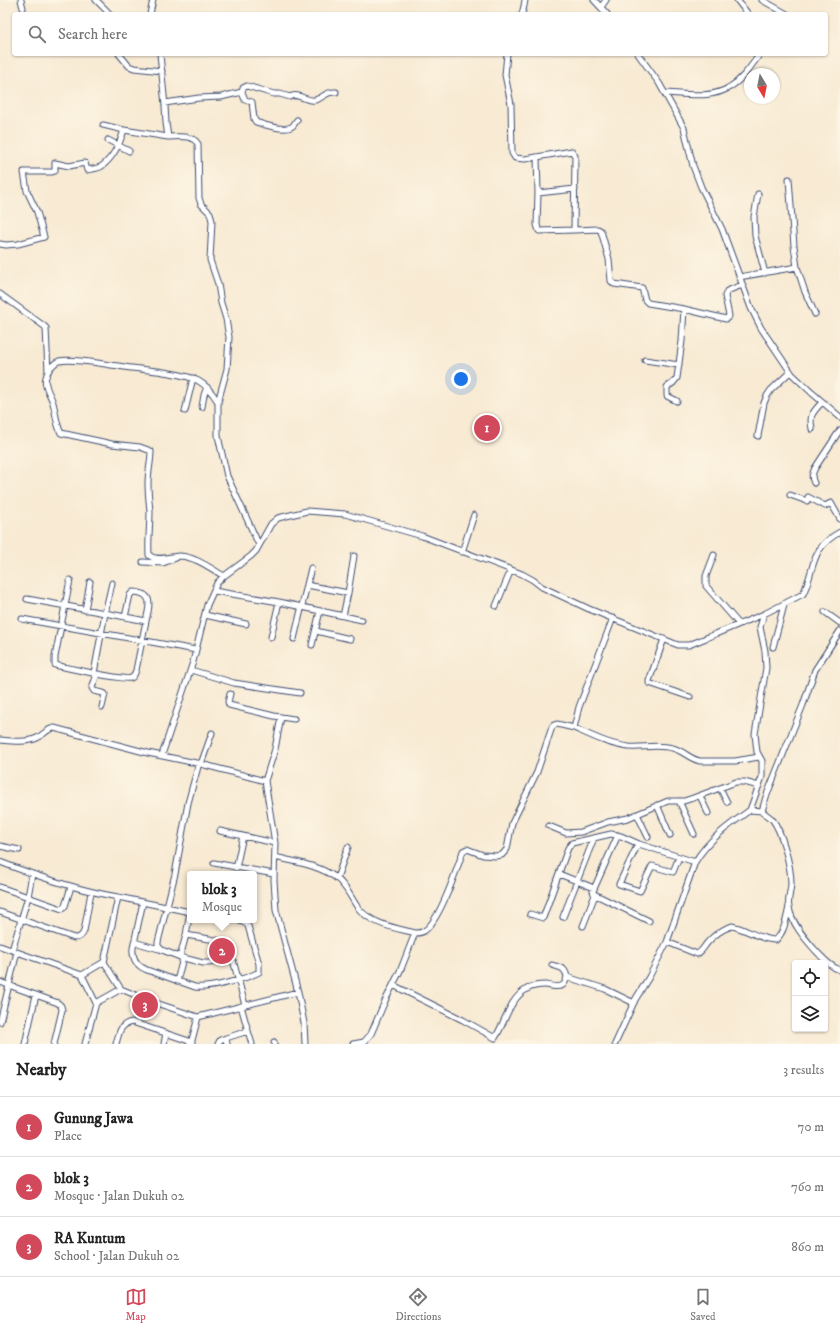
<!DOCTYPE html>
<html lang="en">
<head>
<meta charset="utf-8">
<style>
  body { margin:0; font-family:"IM FELL DW Pica",serif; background:#f2f2f2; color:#222 }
  .controls { position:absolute; right:12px; bottom:12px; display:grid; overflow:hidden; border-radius:4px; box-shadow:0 1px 3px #0004 }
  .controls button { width:36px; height:36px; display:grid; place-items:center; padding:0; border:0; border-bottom:1px solid #e0e0e0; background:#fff; color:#222; font:20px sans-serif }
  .compass { position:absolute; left:744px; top:68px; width:36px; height:36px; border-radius:50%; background:#fff; box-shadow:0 1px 3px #0004; rotate:170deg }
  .you { position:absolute; left:461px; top:379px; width:14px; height:14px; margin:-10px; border:3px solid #fff; border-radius:50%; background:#1a73e8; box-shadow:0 0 0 6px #1a73e833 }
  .badge { display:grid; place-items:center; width:26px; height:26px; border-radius:50%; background:#d1495b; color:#fff; font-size:13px; font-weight:700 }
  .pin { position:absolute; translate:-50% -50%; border:2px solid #fff; box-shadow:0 1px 4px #0006 }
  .popup { position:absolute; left:187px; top:871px; width:70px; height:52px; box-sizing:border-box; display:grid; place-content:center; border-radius:4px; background:#fff; filter:drop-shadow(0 1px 3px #0005); font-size:13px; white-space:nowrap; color:#767676 }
  .popup b { font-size:15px; color:#222 }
  .popup::after { content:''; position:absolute; left:50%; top:100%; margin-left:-8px; border:8px solid transparent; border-top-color:#fff }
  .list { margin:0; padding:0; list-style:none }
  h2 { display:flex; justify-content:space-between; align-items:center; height:52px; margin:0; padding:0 16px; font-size:17px }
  h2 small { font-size:13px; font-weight:400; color:#767676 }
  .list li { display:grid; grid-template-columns:26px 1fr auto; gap:12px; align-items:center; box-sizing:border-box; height:60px; padding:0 16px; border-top:1px solid #e0e0e0 }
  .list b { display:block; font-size:15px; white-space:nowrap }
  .list p { margin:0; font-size:13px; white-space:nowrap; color:#767676 }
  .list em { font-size:13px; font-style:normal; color:#767676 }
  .icon { flex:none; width:22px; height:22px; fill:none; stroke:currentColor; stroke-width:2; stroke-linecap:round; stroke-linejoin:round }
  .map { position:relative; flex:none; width:840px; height:1044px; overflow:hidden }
  .search { position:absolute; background:#fff; box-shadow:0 1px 3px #0004; left:12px; right:12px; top:12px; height:44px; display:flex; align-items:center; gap:10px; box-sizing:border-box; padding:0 14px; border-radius:4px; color:#767676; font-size:15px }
  .sheet { height:232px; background:#fff }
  nav { display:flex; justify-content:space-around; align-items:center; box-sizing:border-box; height:56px; border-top:1px solid #e0e0e0; background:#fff; font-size:11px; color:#767676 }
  nav a { display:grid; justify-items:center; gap:2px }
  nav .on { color:#d1495b }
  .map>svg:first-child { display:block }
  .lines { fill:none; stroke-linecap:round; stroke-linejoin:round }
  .minor-casing { stroke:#3c4b70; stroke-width:7 }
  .minor { stroke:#fff; stroke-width:5 }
</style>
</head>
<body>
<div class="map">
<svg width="840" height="1044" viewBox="0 0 840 1044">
  <rect width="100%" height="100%" fill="#fcf5e5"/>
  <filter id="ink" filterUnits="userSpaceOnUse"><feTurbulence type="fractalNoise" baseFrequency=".025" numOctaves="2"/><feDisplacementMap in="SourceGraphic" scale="8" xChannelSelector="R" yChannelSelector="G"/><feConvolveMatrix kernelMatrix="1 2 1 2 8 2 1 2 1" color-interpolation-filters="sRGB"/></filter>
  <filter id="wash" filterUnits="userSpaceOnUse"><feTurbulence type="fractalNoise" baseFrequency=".012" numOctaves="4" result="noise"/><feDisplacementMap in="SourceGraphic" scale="16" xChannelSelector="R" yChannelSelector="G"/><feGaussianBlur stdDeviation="0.9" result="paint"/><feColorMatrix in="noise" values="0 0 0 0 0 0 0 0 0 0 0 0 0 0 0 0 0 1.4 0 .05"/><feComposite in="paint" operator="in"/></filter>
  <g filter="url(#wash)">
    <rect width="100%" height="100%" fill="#f8ead3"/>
  </g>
  <g filter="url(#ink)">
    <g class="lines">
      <defs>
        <path id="minor" d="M 21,0 L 23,8
          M 96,0 L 110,14
          M 594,0 L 607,14
          M 737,0 L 748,14
          M 762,0 L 787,14
          M 601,7 L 606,0
          M 150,14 L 153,0
          M 522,14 L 524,6 L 525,0
          M 119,54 L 129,66 L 134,68 L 162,71
          M 160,54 L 165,106 L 166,123 L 168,137 C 178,137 192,134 198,144 L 199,198 L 201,204 L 210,213 L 212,221 L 210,260 L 218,284 L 221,303 L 226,319 L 229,337 L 227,369 L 218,402 L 218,436 L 227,476 L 259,545
          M 507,54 L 505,75 L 511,104 L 512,153 L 515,158 L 525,159 L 572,151 L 575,156 L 574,230 L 598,229 L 601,231 L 609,259 L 611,281 L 614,284 L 642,288 L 645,300 L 648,303 L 684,309 L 726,319 L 729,316 L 725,296 L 727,291 L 742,285
          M 638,54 L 659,83 L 684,128 L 693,166 L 701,187 L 722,229 L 751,308 L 761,328 L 792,374 L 811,392 L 840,417
          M 242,92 L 245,100 L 252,102 L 254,119 L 256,122 C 264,125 284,131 291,127 C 294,126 295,122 297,120
          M 665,93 C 685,94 712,99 730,87 C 743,79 751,66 760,54
          M 165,103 L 199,98 L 221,97 L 242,92 L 243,88 L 247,86 L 274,94 L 280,94 L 290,97 C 299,92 306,102 315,100 C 324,98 325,91 336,92
          M 103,125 L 124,130
          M 108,140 L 129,151
          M 537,157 L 538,193 L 575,189
          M 789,179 L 794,246 L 797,267 L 805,292 L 815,314
          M 538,193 L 537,225 L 539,231 L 574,230
          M 758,194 L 754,217 L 755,236 L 765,273
          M 0,244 L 6,245 L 18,244 L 44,237 L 37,212 L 27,191 L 24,172 L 52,172 L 55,171 L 55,163 L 69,166 L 85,163 L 87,170 C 91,169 98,169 102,166 C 114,157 120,143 124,130 L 168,137
          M 739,277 L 797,267
          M 0,294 L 44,326 L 46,328 L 48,372
          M 645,360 L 679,365
          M 677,401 L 667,396 L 667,387 L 673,383 L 677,378 L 682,341 L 684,309
          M 218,402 C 205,380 194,377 170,373 C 152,370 135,369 118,366 C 102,364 74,358 59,361 C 53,363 47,371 46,377 C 43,386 51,395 53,403 C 56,413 56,424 61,433 L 112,444 L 140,447 L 151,451 C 151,462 148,472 148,483 C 148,492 149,501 150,511 C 150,526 148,540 149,555 C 155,562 171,556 180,556 C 196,557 210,568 224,576
          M 202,407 L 204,395 L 207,387
          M 185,411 L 193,378
          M 812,429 C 809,414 813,413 822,402
          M 758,436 L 764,403 L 767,396 L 771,390 L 790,372
          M 814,483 C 811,477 812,474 815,468 L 840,430
          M 790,495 L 807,501 L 808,497 L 825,506 L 831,503 L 840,519
          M 462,552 L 474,515
          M 714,555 L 706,576 L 706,586 L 739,624
          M 143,562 L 163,563 L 176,558
          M 70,580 L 55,657 L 55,665 L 59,666 C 69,668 125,681 131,678 C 134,677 135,673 136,670 L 146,621 L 105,613 L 94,673 L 96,677 L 92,688 L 94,691 L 103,693 L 105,694 L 102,707
          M 307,585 L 348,593 L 343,616
          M 214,591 L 279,602 L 362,620
          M 348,593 L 354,556
          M 27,599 L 105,613 L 112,583
          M 496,606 L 511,570
          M 85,610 L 90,582
          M 825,612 L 840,623
          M 764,614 L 760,627 L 765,651 L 766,668 L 755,734 L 757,752 L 762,761 L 762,777 L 750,810 L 762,811 L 766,797 L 803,705 L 815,670 L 840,631
          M 205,615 L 246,624
          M 125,617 L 130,595 L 133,592 C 155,593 149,607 146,621
          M 22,619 L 196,650
          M 316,631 L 350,639
          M 271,637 L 279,602
          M 294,639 L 311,568
          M 664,639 L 649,681 L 649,683 L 690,697
          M 312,645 L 320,611
          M 773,647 L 784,605
          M 191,670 L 234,683 L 300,693
          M 230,694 L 228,702 L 229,705 L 274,716 L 294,719
          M 574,728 C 592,736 610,745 629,747 C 644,748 658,744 672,748 C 683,750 689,759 700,761 L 735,761 L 759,757
          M 0,740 C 11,741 26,743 37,738 C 43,735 47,729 54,728 L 148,753 L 201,764 L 265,781 L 275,843 L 274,880 L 276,910 L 298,992 L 304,1023 L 305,1044
          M 162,755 L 193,662 L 207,605 L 217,583 L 224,576 L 251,556 L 256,551 L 271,524 L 278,518 L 307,511 L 345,514 L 422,536 L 522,574 L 533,580 L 542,587 L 589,609 L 678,645 L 689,645 L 764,614 L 803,594 C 816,567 809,549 840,532
          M 199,763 L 188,803 L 175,874 L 158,942 L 158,946 L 162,950 L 180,957 L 186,935 L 221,941 L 229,945 L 245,1005
          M 201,764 L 212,733
          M 265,781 L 275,749 L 281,717
          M 720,788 L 727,802
          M 700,796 L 708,813
          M 679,801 L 694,834
          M 657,805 L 670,835
          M 762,811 C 765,814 769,816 772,819 C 782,831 791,867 791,883 C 791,891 787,900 789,907 C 791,923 806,940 816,951 C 823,958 830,967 840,970
          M 637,814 L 648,837
          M 549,826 L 566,833 L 581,832 L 608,822 L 628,818 L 668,801 L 684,801 L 693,798 L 736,782 L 744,782 L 759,786
          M 220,831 L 275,843
          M 618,835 L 593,891 L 594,894 L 649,921
          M 638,844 L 619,884 L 640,891 L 652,866 L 673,872 L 679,857
          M 0,846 L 19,850
          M 275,857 C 295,862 319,865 336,878 C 347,886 351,899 359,909 C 373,925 396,928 415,933
          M 0,862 C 39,877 77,890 118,897
          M 214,863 L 274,874
          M 236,868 L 243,836
          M 559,874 L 594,888
          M 337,878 L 348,847
          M 0,887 L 62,909 L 65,906 L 71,887
          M 143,902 L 133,948 C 132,959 137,966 147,970 L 195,987 C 209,989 246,979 259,972 L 259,964 L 248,926 C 245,921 239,921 234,920
          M 0,912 L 74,938 C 79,938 82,937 84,931 L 91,892
          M 530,914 L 543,918 L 568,848 L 572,843 L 611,834 L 621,836 L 639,844 L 695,862
          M 563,917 L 594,838
          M 583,926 L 595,895
          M 186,935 L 190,912
          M 134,942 L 159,949
          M 667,942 L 697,954 C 703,951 704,946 708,942 C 714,935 723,929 732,926 C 747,929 760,940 776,940 C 785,931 786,919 789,907
          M 0,946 L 82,975
          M 12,950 L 28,897 L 32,874
          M 180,957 L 203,963 L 209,963 L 232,957
          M 552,965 C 561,968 565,967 567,977 L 605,989 L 634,1003
          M 177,981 L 183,958
          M 0,982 L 58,1003 L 61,1006 L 62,1010 L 54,1044
          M 393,985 L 463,1020 L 495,1038 C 505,1023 509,999 527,989 C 532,986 538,985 545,985 C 550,985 558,989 563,985 C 565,984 566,980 567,977
          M 121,989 L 104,962 L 118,897 L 190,912
          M 96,1003 L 82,975 L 104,962
          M 241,1006 L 248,1031
          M 0,1022 L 17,952
          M 274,1042 L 275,1044
          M 25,1044 L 36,995
          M 85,1044 L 96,1003 L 121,989 L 150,1001 L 198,1017
          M 116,1044 C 119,1033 120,1024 132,1022 L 192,1042
          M 164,1044 L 166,1033
          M 191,1044 L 198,1017 L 298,992
          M 218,1044 L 220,1040 L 226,1038
          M 227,1044 L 226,1038 L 248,1031 L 252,1044
          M 353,1044 L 364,1042 L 371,1034 L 385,1001 L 401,969 L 415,933 C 418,933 421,933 424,931 C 439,922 457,869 463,851 L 467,849 L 483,855 L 495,856 L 502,855 L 507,849 L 512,823 L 537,772 L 552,727 L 554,725 L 557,724 L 574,728 L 579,707 L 613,618
          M 615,1044 L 635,1000 L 649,977 L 667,942 L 695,862 C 708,840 729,825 750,810"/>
      </defs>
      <use href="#minor" class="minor-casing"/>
      <use href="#minor" class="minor"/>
    </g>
  </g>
</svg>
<div class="controls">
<button><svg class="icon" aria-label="locate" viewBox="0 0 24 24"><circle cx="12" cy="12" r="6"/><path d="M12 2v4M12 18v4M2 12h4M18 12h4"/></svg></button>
<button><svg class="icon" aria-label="layers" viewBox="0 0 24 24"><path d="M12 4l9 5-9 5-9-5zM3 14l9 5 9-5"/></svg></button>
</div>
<svg class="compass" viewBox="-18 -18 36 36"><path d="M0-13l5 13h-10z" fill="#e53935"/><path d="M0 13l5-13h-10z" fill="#767676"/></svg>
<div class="you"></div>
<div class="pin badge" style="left:487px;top:428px">1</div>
<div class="pin badge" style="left:222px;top:951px">2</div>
<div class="popup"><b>blok 3</b>Mosque</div>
<div class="pin badge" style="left:145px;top:1005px">3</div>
<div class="search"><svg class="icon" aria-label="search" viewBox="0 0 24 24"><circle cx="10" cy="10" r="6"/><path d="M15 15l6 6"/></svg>Search here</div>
</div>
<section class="sheet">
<h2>Nearby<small>3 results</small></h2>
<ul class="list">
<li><span class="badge">1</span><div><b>Gunung Jawa</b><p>Place</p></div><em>70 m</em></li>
<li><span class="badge">2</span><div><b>blok 3</b><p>Mosque · Jalan Dukuh 02</p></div><em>760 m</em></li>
<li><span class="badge">3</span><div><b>RA Kuntum</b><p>School · Jalan Dukuh 02</p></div><em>860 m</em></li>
</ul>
</section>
<nav>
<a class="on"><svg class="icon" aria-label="map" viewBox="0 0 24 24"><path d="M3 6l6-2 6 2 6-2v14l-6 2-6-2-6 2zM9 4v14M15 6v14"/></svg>Map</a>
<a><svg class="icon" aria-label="directions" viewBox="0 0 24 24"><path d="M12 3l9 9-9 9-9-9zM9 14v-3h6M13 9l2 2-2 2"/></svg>Directions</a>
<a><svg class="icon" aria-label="saved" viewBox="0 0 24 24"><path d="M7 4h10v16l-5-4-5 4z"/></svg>Saved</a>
</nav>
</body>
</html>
